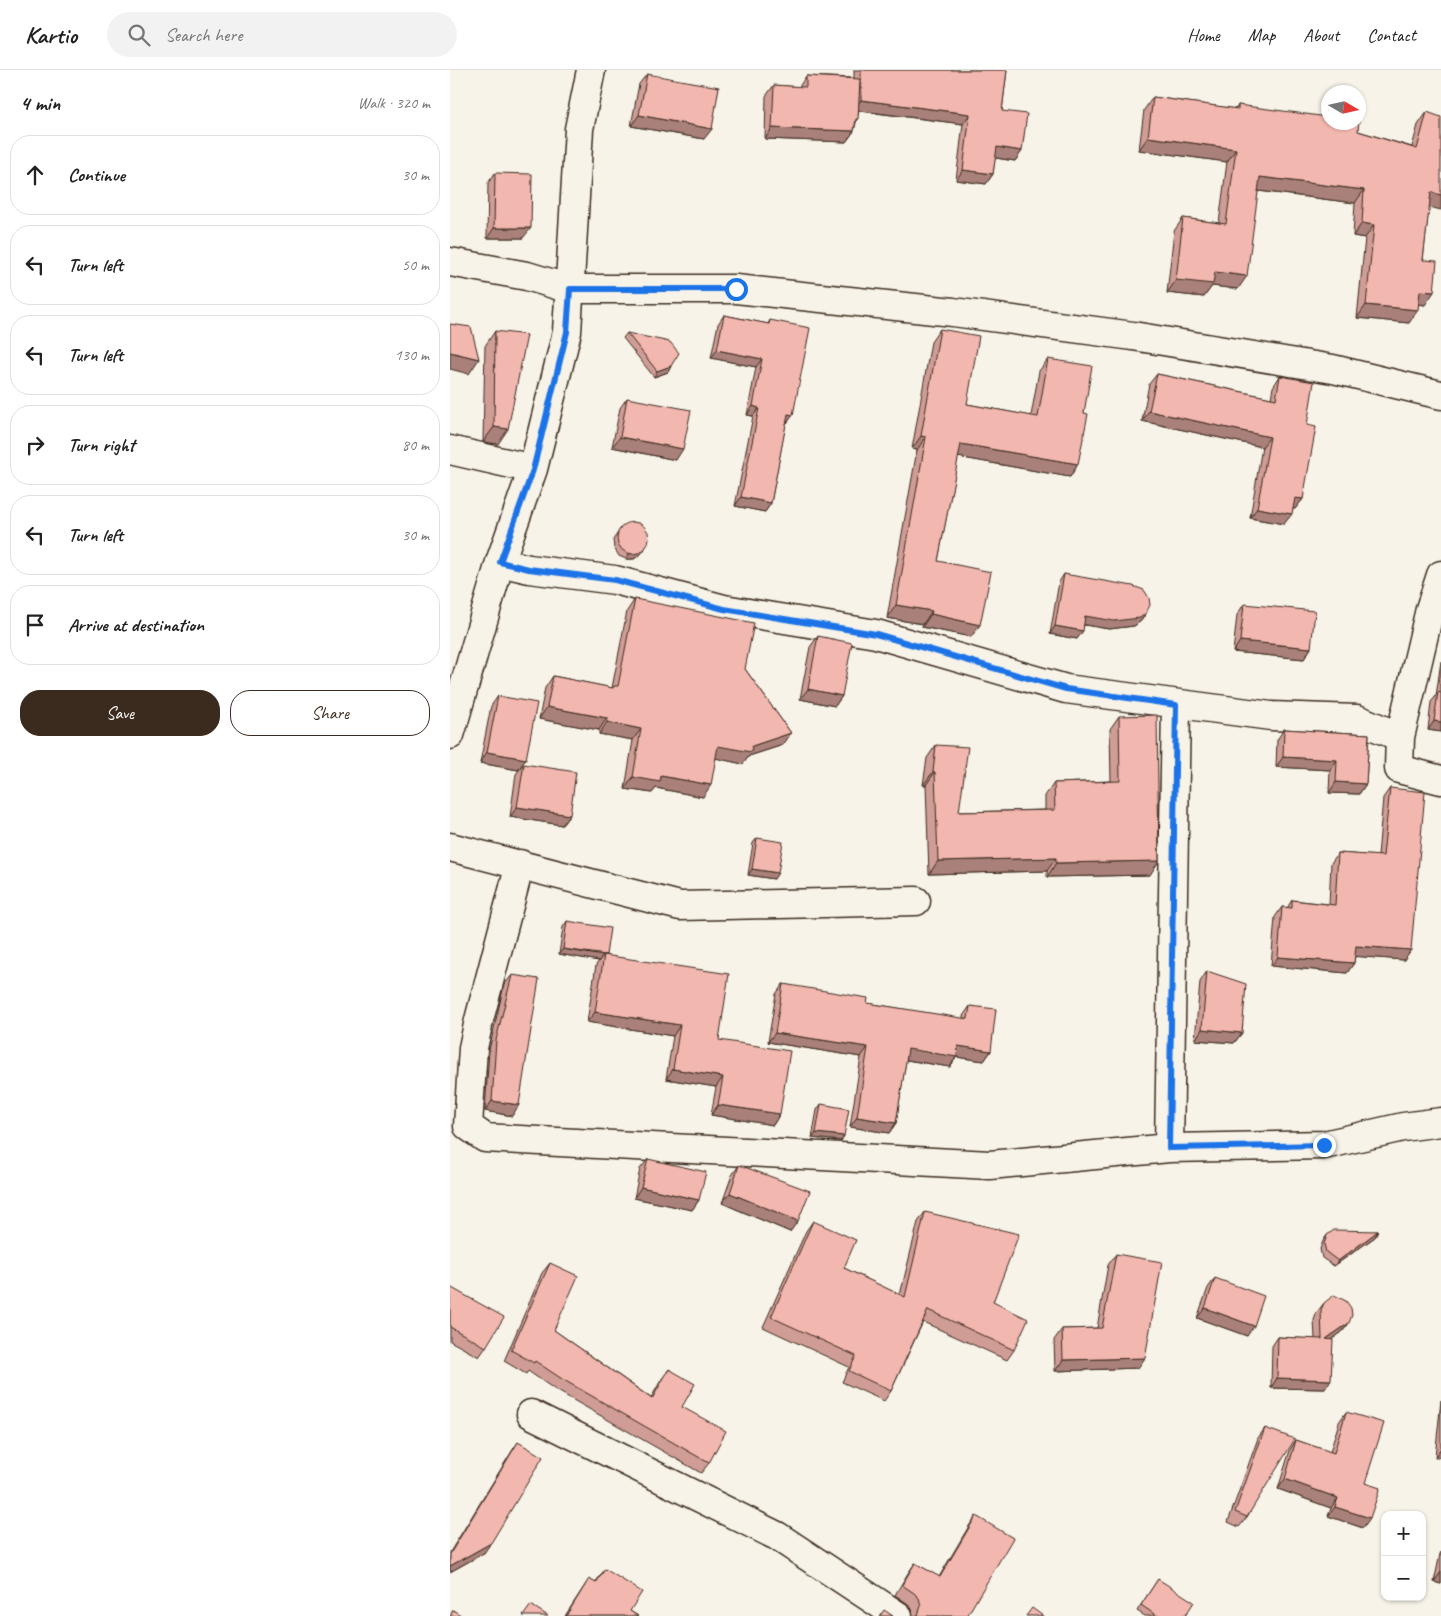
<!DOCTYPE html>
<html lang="en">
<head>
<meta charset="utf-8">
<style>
  body { margin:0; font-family:Caveat,sans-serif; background:#f2f2f2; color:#222 }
  .controls { position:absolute; right:15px; bottom:15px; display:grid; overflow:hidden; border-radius:10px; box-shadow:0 1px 4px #0004 }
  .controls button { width:45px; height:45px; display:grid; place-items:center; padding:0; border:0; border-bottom:1px solid #e0e0e0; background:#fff; color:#222; font:25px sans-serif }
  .compass { position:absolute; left:871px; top:15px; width:45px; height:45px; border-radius:50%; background:#fff; box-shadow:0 1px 4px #0004; rotate:99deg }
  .stop { position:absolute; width:15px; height:15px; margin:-11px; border:4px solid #1a73e8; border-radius:50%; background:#fff }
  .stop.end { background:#1a73e8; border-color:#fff; box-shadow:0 1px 5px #0008 }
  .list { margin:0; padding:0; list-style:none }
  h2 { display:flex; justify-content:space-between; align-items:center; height:65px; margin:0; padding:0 20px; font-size:21px }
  h2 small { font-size:16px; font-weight:400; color:#767676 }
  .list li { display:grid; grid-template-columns:32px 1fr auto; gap:15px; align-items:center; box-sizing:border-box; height:80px; margin:0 10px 10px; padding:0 10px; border:1px solid #e0e0e0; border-radius:20px }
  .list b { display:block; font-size:19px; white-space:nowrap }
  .list em { font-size:16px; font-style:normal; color:#767676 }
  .actions { display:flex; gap:10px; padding:15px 20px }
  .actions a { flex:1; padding:11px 0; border:1px solid #3b2a1e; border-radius:20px; text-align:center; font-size:18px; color:#3b2a1e }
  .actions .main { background:#3b2a1e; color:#fff }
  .icon { flex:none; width:28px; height:28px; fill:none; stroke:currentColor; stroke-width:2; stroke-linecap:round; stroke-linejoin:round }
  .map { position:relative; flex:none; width:991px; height:1546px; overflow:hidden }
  header { display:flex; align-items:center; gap:30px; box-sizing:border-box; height:70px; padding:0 25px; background:#fff; border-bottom:1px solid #e0e0e0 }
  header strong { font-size:24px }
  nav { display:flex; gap:28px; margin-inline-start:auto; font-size:18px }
  .search { width:350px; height:45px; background:#f2f2f2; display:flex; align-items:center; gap:12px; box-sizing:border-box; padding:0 18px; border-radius:28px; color:#767676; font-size:19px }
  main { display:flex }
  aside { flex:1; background:#fff }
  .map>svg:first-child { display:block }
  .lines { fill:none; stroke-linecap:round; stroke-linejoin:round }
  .minor-casing { stroke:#3b2a1e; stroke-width:31 }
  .minor { stroke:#f7f3e8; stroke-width:28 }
  .wall { fill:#d09d96; stroke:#3b2a1e }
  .shaded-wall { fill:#a9807a; stroke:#3b2a1e }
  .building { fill:#f2b7af; stroke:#3b2a1e }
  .route { stroke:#1a73e8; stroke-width:6 }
</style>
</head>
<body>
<header>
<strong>Kartio</strong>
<div class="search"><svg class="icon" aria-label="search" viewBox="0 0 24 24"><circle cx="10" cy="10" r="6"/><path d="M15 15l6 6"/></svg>Search here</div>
<nav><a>Home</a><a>Map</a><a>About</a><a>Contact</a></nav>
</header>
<main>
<aside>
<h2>4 min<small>Walk · 320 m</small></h2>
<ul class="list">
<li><svg class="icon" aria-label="ahead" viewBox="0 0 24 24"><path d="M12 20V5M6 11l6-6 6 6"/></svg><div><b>Continue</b></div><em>30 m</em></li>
<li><svg class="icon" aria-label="left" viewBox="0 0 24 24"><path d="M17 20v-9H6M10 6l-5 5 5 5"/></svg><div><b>Turn left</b></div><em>50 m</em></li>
<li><svg class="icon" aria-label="left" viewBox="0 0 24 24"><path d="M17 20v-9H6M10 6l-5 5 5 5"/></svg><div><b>Turn left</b></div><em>130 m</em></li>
<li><svg class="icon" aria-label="right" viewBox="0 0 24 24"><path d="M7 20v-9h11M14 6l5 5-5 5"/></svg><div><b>Turn right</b></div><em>80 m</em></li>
<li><svg class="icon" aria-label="left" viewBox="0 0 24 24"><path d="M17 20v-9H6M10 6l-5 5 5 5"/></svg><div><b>Turn left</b></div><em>30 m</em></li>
<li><svg class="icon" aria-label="arrive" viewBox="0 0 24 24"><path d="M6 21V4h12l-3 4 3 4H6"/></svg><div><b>Arrive at destination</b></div></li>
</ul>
<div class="actions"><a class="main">Save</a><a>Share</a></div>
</aside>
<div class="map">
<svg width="991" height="1546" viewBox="0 0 991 1546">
  <rect width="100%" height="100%" fill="#f7f3e8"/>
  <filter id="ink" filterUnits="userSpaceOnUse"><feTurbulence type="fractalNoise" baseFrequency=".02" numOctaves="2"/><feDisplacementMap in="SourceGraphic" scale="10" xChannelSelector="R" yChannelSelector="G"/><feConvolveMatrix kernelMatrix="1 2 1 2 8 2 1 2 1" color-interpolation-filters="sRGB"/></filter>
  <g filter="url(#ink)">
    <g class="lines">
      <defs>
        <path id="minor" d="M 0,192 L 77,206 L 120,219 L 286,219 L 503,242 L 683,266 L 883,299 L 991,325
          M 0,380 L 83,399
          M 50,492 L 79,499 L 165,510 L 274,539 L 426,564 L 616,619 L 821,646 L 907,649 L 950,667
          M 991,505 L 980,539 L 950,667 L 949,699 L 991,710
          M 0,665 L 50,492 L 83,399 L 117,262 L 129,59 L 141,0
          M 0,777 L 230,836 L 466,831
          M 70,794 L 29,950 L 23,978 L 18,1056 L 35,1068 L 540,1095 L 719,1078 L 874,1075 L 953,1057 L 991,1052
          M 719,1078 L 726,635
          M 81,1344 L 327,1466 L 448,1546"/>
      </defs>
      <use href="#minor" class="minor-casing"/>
      <use href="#minor" class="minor"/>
    </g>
    <path class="wall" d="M 404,0 L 557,0 L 552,41 L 572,81 L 565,91 L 545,88 L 543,104 L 536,114 L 506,110 L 513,54 L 409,41 L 404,61 L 396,72 L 315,69 L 316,26 L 324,15 L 349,17 L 356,6 L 404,8 Z
      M 197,4 L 254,69 L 181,56 L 189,14 Z
      M 703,27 L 786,39 L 788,35 L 908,61 L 962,77 L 968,55 L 977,42 L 979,137 L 973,190 L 975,235 L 968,234 L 959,253 L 907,248 L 915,168 L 903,166 L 905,133 L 808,121 L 788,219 L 762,216 L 754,227 L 717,223 L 724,161 L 733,148 L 769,153 L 777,92 L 689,80 L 694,40 Z
      M 45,103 L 73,168 L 37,168 L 38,113 Z
      M 274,245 L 318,254 L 320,250 L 343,345 L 337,353 L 336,353 L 321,433 L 315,442 L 285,436 L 303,346 L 297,345 L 306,297 L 261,288 L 268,254 Z
      M 490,259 L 517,334 L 581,346 L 589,301 L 598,289 L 634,343 L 628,394 L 620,407 L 508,387 L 488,491 L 521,567 L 472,557 L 473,554 L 437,548 L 467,380 L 462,379 L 481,272 Z
      M 45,261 L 48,374 L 33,372 L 35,276 Z
      M 177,263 L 221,296 L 218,302 L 204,307 L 173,268 Z
      M 707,304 L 821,328 L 823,317 L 830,306 L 857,355 L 853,429 L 845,439 L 843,439 L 834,454 L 800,448 L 812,377 L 692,351 L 699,314 Z
      M 177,328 L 226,390 L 162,377 L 170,338 Z
      M 171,458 L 191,484 L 184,489 L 176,489 L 169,486 L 164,478 L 163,470 Z
      M 614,504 L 696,543 L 691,551 L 684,556 L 659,559 L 634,555 L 627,569 L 600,564 L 609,512 Z
      M 185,529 L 295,599 L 341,663 L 333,675 L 299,686 L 293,694 L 266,688 L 253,727 L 206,718 L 202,723 L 175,719 L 183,670 L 149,664 L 149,660 L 89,649 L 95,618 L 103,606 L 162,618 L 177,541 Z
      M 794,534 L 861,578 L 854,589 L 783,582 L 787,545 Z
      M 368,566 L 392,626 L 385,636 L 350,629 L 360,577 Z
      M 991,591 L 991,662 L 978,660 L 981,632 L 986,626 Z
      M 48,626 L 76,689 L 68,700 L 30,693 L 41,636 Z
      M 669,646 L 700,805 L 597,807 L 597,801 L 479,804 L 476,715 L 473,715 L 477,688 L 486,675 L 509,742 L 595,740 L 595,726 L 604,713 L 661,711 L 660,659 Z
      M 834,659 L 919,664 L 916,714 L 909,724 L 879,723 L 880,700 L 826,697 L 827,670 Z
      M 74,694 L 120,745 L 112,755 L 60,747 L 66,704 Z
      M 940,718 L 954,890 L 905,886 L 904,893 L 897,903 L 821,896 L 825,847 L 832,837 L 837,838 L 842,830 L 879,834 L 881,793 L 888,783 L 928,786 L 933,728 Z
      M 307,768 L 324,809 L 298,805 L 303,773 Z
      M 117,851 L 156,885 L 269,970 L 330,1044 L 323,1055 L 261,1045 L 266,1017 L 216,1009 L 223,966 L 137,952 L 146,895 L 149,891 L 109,884 L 113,857 Z
      M 757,901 L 792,963 L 784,973 L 745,970 L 750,912 Z
      M 62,905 L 62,1046 L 35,1041 L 39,980 L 54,915 Z
      M 333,914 L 417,933 L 513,949 L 513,946 L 520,936 L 541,981 L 534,991 L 506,987 L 500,997 L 456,990 L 446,1053 L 439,1063 L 400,1057 L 411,987 L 318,972 L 326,924 Z
      M 371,1034 L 394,1066 L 391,1071 L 362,1068 L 367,1040 Z
      M 198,1089 L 249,1130 L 242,1140 L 184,1128 L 190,1099 Z
      M 289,1095 L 340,1162 L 272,1133 L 282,1105 Z
      M 475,1142 L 543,1232 L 564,1280 L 557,1290 L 473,1252 L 441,1321 L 434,1331 L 392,1312 L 399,1297 L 313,1257 L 356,1161 L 363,1151 L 394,1198 L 450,1225 L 468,1152 Z
      M 928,1161 L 925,1167 L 884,1196 L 872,1188 L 870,1179 L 873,1171 L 877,1165 Z
      M 666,1184 L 688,1298 L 605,1301 L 604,1270 L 612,1259 L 647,1258 L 658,1195 Z
      M 100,1193 L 104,1260 L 201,1328 L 211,1310 L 219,1299 L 232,1337 L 259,1393 L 251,1403 L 104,1319 L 78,1301 L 76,1304 L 54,1291 L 92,1203 Z
      M 765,1208 L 797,1266 L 747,1248 L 758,1218 Z
      M 0,1217 L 36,1277 L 29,1287 L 0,1271 Z
      M 874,1233 L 899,1253 L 892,1262 L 882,1269 L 875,1319 L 821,1318 L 822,1276 L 828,1267 L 865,1269 L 864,1250 L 867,1242 Z
      M 991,1330 L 991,1387 L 985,1387 Z
      M 896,1342 L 915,1413 L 913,1458 L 878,1446 L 881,1438 L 828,1419 L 840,1380 L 846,1370 L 880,1382 L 889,1352 Z
      M 815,1358 L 797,1447 L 789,1457 L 778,1452 L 808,1368 Z
      M 68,1372 L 34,1483 L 0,1502 L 0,1482 L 62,1381 Z
      M 526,1446 L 517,1546 L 463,1546 L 462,1539 L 457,1533 L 445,1525 L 458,1503 L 465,1493 L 489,1507 L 519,1456 Z
      M 991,1482 L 991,1514 L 984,1512 L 990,1484 Z
      M 155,1499 L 180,1541 L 188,1546 L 115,1546 L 139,1509 L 145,1513 Z
      M 708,1509 L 735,1546 L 695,1546 L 687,1541 Z"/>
    <path class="shaded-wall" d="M 411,30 L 520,44 L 513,54 L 404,40 Z
      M 189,45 L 262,59 L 254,69 L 181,56 Z
      M 322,58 L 404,61 L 396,72 L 315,69 Z
      M 698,67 L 786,79 L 777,92 L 689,80 Z
      M 547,77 L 572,81 L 565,91 L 540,87 Z
      M 513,100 L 543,104 L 536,114 L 506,110 Z
      M 810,107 L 914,120 L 905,133 L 801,120 Z
      M 981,122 L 991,125 L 991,140 L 972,135 Z
      M 912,153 L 924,155 L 915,168 L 903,166 Z
      M 44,158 L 81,158 L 73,168 L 37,168 Z
      M 765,202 L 797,206 L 788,219 L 762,216 L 754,227 L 717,223 L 726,210 Z
      M 970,221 L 984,222 L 975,235 L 961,233 Z
      M 916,235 L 968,240 L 959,253 L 907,248 Z
      M 267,280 L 312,289 L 306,297 L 261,288 Z
      M 0,282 L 29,289 L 19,304 L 0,299 Z
      M 221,296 L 218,302 L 204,307 L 207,301 Z
      M 303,336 L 309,338 L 303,346 L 297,345 Z
      M 699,341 L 820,367 L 812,377 L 692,351 Z
      M 338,344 L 343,345 L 337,353 L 332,352 Z
      M 44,357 L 58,359 L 48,374 L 33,372 Z
      M 471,366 L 476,367 L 467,380 L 462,379 Z
      M 170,367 L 233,379 L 226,390 L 162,377 Z
      M 511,374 L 628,394 L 620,407 L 502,386 Z
      M 291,427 L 321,433 L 315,442 L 285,436 Z
      M 845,428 L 853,429 L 845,439 L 837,438 Z
      M 807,438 L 842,444 L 834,454 L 800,448 Z
      M 195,479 L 191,484 L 184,489 L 176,489 L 179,484 Z
      M 446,535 L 482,541 L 473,554 L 437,548 Z
      M 696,543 L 691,551 L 684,556 L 659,559 L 630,554 L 635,546 Z
      M 481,544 L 530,555 L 521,567 L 472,557 Z
      M 605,556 L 633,561 L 627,569 L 600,564 Z
      M 790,571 L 861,578 L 854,589 L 783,582 Z
      M 358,619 L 392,626 L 385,636 L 350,629 Z
      M 97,637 L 157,648 L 149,660 L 89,649 Z
      M 984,651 L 991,652 L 991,662 L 978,660 Z
      M 157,652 L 191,659 L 183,670 L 149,664 Z
      M 341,663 L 333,675 L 299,686 L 293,694 L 260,687 L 268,676 L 302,676 Z
      M 37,682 L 76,689 L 68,700 L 30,693 Z
      M 833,687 L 887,690 L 880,700 L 826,697 Z
      M 483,702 L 485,702 L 476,715 L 473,715 Z
      M 211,706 L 261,715 L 253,727 L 206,718 L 202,723 L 175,719 L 183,707 Z
      M 886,712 L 916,714 L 909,724 L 879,723 Z
      M 67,737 L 120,745 L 112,755 L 60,747 Z
      M 606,788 L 597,801 L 479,804 L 488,791 Z
      M 709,791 L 700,805 L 597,807 L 606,793 Z
      M 302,799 L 328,803 L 324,809 L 298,805 Z
      M 906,876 L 961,880 L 954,890 L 899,886 Z
      M 113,879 L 153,886 L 149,891 L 109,884 Z
      M 828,887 L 904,893 L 897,903 L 821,896 Z
      M 145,942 L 230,955 L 223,966 L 137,952 Z
      M 752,959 L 792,963 L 784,973 L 745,970 Z
      M 325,963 L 418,977 L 411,987 L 318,972 Z
      M 508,976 L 541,981 L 534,991 L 506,987 L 500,997 L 451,989 L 458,979 Z
      M 223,999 L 273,1007 L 266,1017 L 216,1009 Z
      M 42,1031 L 69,1035 L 62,1046 L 35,1041 Z
      M 268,1035 L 330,1044 L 323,1055 L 261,1045 Z
      M 407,1047 L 446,1053 L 439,1063 L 400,1057 Z
      M 366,1063 L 394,1066 L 391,1071 L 362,1068 Z
      M 191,1117 L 249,1130 L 242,1140 L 184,1128 Z
      M 280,1123 L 348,1151 L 340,1162 L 272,1133 Z
      M 928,1161 L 925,1167 L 884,1196 L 888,1191 Z
      M 755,1238 L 804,1256 L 797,1266 L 747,1248 Z
      M 899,1253 L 892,1262 L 870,1278 L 876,1269 Z
      M 695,1288 L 688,1298 L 605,1301 L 613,1290 Z
      M 827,1308 L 881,1310 L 875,1319 L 821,1318 Z
      M 991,1378 L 991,1387 L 985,1387 Z
      M 835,1409 L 888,1428 L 881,1438 L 828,1419 Z
      M 885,1437 L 920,1448 L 913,1458 L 878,1446 Z
      M 41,1473 L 34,1483 L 0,1502 L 0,1496 Z
      M 991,1502 L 991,1514 L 984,1512 Z"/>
    <path class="building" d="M 411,0 L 557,0 L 552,41 L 577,44 L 572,81 L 547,77 L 543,104 L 513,100 L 520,44 L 411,30 Z
      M 197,4 L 269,17 L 262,59 L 189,45 Z
      M 356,6 L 410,9 L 408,49 L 406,49 L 404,61 L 322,58 L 324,15 L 356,17 Z
      M 703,27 L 788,39 L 788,35 L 878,47 L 878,52 L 908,52 L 908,50 L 909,51 L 908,61 L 967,79 L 977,42 L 991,47 L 991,125 L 981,122 L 973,190 L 987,191 L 984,222 L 970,221 L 968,240 L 916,235 L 924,155 L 912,153 L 914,120 L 810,107 L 797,206 L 765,202 L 763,214 L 726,210 L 733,148 L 776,154 L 786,79 L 698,67 Z
      M 45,103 L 82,104 L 81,158 L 44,158 Z
      M 274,245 L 319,254 L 320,250 L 360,258 L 343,345 L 338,344 L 321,433 L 291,427 L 309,338 L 303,336 L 312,289 L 267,280 Z
      M 0,254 L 21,257 L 29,289 L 0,282 Z
      M 490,259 L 529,266 L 517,334 L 588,347 L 598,289 L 642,296 L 634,343 L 638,344 L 628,394 L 511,374 L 488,491 L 541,502 L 530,555 L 481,544 L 482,541 L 446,535 L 476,367 L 471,366 Z
      M 45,261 L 77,265 L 58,359 L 44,357 Z
      M 177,263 L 220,272 L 229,283 L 221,296 L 207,301 Z
      M 707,304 L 826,329 L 830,306 L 864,312 L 857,355 L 866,357 L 853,429 L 845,428 L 842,444 L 807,438 L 820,367 L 699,341 Z
      M 177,328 L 241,340 L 233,379 L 170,367 Z
      M167 468a16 16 0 1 1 32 0a16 16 0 1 1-32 0Z
      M 614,504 L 683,516 L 694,520 L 699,528 L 700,535 L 696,543 L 690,548 L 664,551 L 635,546 L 633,561 L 605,556 Z
      M 185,529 L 304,553 L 295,599 L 341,663 L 302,676 L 301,682 L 268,676 L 261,715 L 211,706 L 210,712 L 183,707 L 191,659 L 157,652 L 157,648 L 97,637 L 103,606 L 163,618 L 164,616 L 168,616 Z
      M 794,534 L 865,541 L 861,578 L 790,571 Z
      M 368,566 L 402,573 L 392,626 L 358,619 Z
      M 988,622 L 991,623 L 991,652 L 984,651 Z
      M 48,626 L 87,633 L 76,689 L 37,682 Z
      M 707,645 L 709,791 L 606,793 L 606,788 L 488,791 L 485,702 L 483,702 L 486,675 L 518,677 L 509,742 L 605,740 L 604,713 L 670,711 L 669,646 Z
      M 834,659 L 919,664 L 916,714 L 886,712 L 887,690 L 833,687 Z
      M 74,694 L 126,702 L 120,745 L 67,737 Z
      M 940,718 L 975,722 L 961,880 L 906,876 L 904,893 L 828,887 L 832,837 L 842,838 L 842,830 L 885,835 L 888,783 L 933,786 Z
      M 307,768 L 333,772 L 328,803 L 302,799 Z
      M 117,851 L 160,858 L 156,885 L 113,879 Z
      M 154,885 L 279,904 L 269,970 L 340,981 L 330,1044 L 268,1035 L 273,1007 L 223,999 L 230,955 L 145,942 Z
      M 757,901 L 796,914 L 792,963 L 752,959 Z
      M 62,905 L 89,909 L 69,1035 L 42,1031 L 46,970 Z
      M 333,914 L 418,928 L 417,933 L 518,949 L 520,936 L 546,939 L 541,981 L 508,976 L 507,987 L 458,979 L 446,1053 L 407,1047 L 418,977 L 325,963 Z
      M 371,1034 L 399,1039 L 394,1066 L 366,1063 Z
      M 198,1089 L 256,1102 L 249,1130 L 191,1117 Z
      M 289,1095 L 360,1121 L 348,1151 L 280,1123 Z
      M 475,1142 L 569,1164 L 543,1232 L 578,1249 L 564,1280 L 478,1240 L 441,1321 L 399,1301 L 406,1286 L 321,1247 L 363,1151 L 406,1170 L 394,1198 L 455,1227 Z
      M 884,1160 L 928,1161 L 888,1191 L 876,1182 L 874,1174 L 877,1165 Z
      M 666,1184 L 712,1192 L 695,1288 L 613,1290 L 612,1259 L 652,1258 Z
      M 100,1193 L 128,1206 L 104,1260 L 202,1329 L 219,1299 L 245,1314 L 232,1337 L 276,1361 L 259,1393 L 112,1309 L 85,1291 L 84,1293 L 61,1280 Z
      M 765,1208 L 814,1226 L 804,1256 L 755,1238 Z
      M 0,1217 L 54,1247 L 36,1277 L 0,1257 Z
      M 884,1225 L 896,1231 L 901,1238 L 902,1245 L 899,1253 L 876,1269 L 883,1270 L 881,1310 L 827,1308 L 828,1267 L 872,1269 L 871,1240 L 874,1233 Z
      M 896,1342 L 934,1353 L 915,1413 L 930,1418 L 920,1448 L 885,1437 L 888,1428 L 835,1409 L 846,1370 L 884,1383 Z
      M 815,1358 L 845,1369 L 797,1447 L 785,1442 Z
      M 68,1372 L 93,1387 L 41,1473 L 0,1496 L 0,1484 Z
      M 526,1446 L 563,1468 L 517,1546 L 466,1546 L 468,1545 L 471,1536 L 469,1528 L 464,1523 L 452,1515 L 465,1493 L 490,1507 Z
      M 155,1499 L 192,1522 L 180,1541 L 188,1546 L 116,1546 L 139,1509 L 146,1513 Z
      M 708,1509 L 744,1532 L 735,1546 L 707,1546 L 691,1535 Z
      M 81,1535 L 98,1546 L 73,1546 Z
      M 582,1538 L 593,1546 L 576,1546 Z
      M 3,1540 L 12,1546 L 0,1546 Z
      M 434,1540 L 443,1546 L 430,1546 Z"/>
  </g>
  <g class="lines" filter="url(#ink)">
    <path class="route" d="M 286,219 L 120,219 L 117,262 L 83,400 L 50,492 L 79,499 L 165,510 L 274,539 L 426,564 L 616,619 L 726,635 L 719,1078 L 874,1075"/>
  </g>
</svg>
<div class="controls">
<button>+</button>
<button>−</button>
</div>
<svg class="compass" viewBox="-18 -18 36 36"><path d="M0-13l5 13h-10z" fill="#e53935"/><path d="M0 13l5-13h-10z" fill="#767676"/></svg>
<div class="stop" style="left:286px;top:219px"></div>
<div class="stop end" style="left:874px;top:1075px"></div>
</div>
</main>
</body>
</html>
